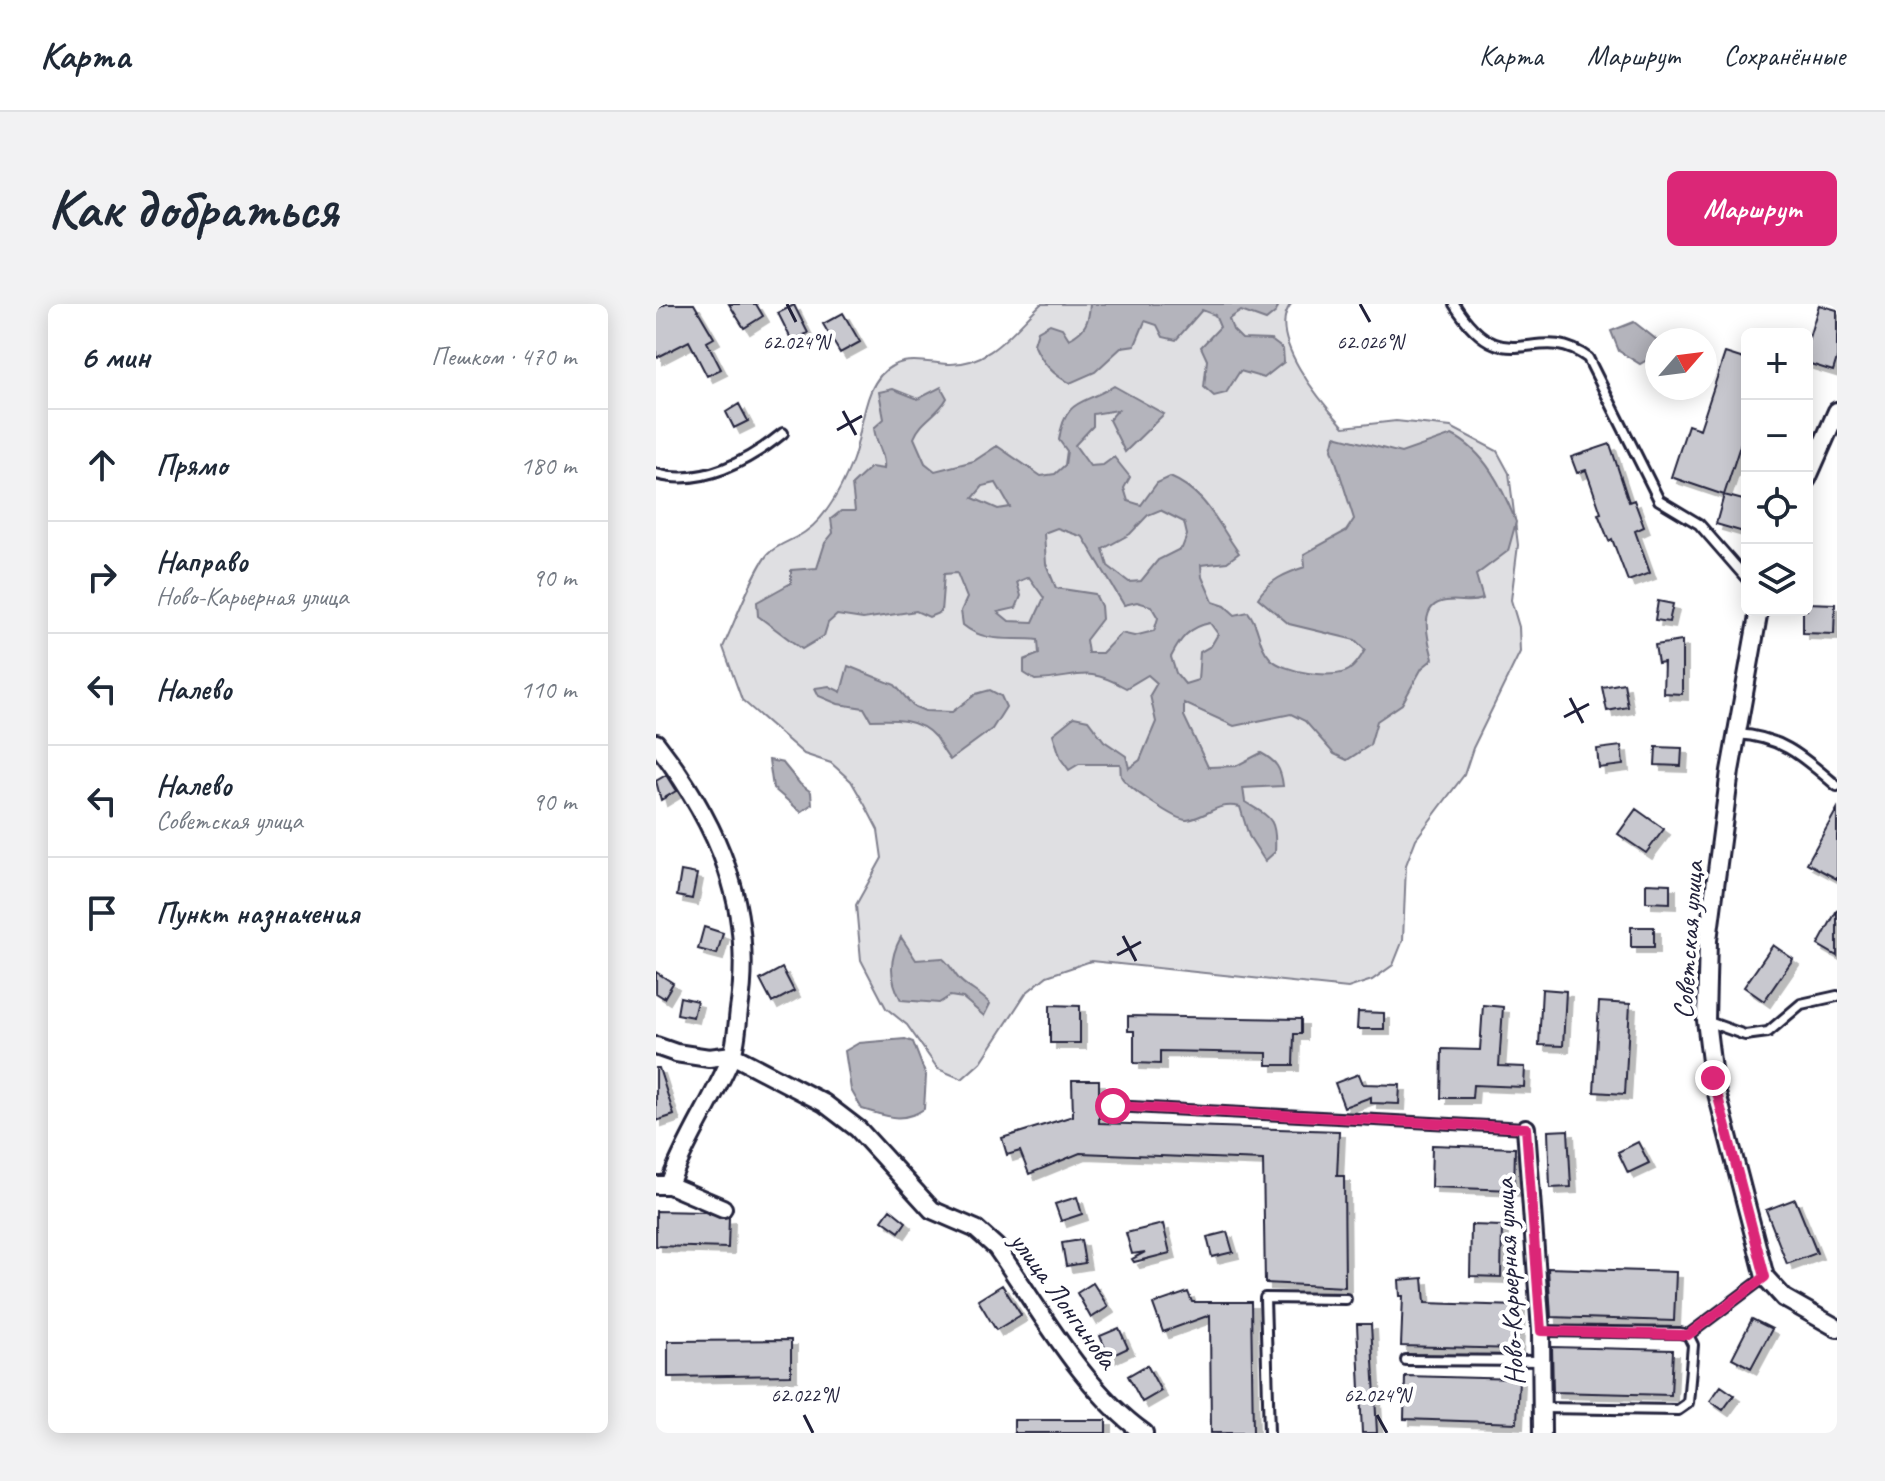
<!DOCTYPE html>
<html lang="ru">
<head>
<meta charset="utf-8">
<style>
  body { margin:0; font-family:Caveat,sans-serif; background:#f2f2f3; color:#1f2937 }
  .controls { position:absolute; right:24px; top:24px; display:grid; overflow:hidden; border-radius:12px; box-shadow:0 4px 20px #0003 }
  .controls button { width:72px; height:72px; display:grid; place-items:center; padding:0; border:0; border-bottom:2px solid #e0e1e3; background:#fff; color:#1f2937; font:40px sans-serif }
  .compass { position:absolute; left:989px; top:24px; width:72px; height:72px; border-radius:50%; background:#fff; box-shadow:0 4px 20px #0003; rotate:62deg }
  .stop { position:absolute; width:24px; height:24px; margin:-18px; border:6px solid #db2777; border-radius:50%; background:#fff }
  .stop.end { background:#db2777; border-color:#fff; box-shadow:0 2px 8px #0008 }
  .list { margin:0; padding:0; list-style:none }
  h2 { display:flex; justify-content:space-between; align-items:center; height:104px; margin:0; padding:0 32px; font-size:34px }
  h2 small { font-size:26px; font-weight:400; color:#747a83 }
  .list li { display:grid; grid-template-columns:52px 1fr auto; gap:24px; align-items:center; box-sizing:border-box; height:112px; padding:0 32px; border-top:2px solid #e0e1e3 }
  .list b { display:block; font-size:30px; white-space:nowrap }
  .list p { margin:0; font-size:26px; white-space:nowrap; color:#747a83 }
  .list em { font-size:26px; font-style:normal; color:#747a83 }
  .icon { flex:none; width:44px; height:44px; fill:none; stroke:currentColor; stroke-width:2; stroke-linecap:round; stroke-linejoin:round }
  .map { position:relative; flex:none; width:1181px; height:1129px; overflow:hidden; border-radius:12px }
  header { display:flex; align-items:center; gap:48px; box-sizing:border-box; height:112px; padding:0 40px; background:#fff; border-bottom:2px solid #e0e1e3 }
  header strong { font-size:38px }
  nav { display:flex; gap:44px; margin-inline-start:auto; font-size:28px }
  .intro { display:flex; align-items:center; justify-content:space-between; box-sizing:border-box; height:192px; padding:0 48px }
  h1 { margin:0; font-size:56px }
  .button { padding:20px 36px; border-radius:12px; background:#db2777; color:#fff; font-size:28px; font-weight:700 }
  main { display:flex; gap:48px; padding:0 48px }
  aside { flex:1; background:#fff; border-radius:12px; box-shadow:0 4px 20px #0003 }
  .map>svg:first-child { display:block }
  .green { fill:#dfdfe2; stroke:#80808e; stroke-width:2 }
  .water { fill:#b4b4bc; stroke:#7a7a88; stroke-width:2; fill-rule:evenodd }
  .building { fill:#c8c8cf; stroke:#22223b; stroke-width:2; filter:url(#shadow) }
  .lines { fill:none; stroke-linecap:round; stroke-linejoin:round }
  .lane-casing { stroke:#22223b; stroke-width:14 }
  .street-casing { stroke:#22223b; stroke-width:22 }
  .lane { stroke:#fff; stroke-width:8 }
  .street { stroke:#fff; stroke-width:16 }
  .route { stroke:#db2777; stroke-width:10 }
  .ticks { fill:none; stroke:#22223b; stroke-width:3 }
  .labels { text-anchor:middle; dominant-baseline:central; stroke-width:8; stroke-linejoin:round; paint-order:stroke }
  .street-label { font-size:28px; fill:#22223b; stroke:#fff }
  .ticks-label { font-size:20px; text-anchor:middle; fill:#22223b; stroke:#fff; stroke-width:8; stroke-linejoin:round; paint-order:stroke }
</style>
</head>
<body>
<header>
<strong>Карта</strong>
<nav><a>Карта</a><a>Маршрут</a><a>Сохранённые</a></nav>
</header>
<div class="intro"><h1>Как добраться</h1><a class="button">Маршрут</a></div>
<main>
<aside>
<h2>6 мин<small>Пешком · 470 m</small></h2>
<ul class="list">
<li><svg class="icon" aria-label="ahead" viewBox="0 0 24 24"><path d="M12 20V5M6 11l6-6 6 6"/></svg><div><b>Прямо</b></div><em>180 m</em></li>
<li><svg class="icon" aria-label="right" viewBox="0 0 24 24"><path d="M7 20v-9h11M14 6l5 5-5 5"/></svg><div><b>Направо</b><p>Ново-Карьерная улица</p></div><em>90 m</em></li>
<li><svg class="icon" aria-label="left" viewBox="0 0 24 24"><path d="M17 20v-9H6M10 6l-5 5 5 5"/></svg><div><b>Налево</b></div><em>110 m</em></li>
<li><svg class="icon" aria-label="left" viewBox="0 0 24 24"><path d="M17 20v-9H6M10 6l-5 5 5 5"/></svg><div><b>Налево</b><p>Советская улица</p></div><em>90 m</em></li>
<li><svg class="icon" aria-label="arrive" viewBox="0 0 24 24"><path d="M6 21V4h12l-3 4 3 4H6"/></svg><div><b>Пункт назначения</b></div></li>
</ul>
</aside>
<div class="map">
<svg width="1181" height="1129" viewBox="0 0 1181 1129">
  <defs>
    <filter id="shadow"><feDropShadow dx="6" dy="6" stdDeviation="0" flood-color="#0004"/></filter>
  </defs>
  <rect width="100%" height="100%" fill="#fff"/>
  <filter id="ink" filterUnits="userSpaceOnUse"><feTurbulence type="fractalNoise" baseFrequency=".0125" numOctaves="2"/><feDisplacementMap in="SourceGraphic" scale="16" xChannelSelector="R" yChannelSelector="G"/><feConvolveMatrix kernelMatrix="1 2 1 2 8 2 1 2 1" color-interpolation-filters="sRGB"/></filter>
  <g filter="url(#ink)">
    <path class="green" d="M 385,0 L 635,0 C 609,32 666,99 688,123 L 740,117 L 795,123 L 841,147 L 853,169 L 862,241 L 855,296 L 863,323 L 864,348 L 817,444 L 808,471 L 760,535 L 750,561 L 747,636 L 737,661 L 716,676 L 692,684 L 435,657 L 391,672 L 370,689 L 325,758 L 306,775 L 282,765 L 251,721 L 230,704 L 205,656 L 200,601 L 226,554 L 222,526 L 209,501 L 195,477 L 175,459 L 148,450 L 86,396 L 67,343 C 77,322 99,264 112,250 C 121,240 138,236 149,228 C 171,213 186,183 196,158 C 208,128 205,77 238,61 C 255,53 274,59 291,60 C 334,62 357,26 385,0 Z"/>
    <path class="water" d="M 434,0 L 623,0 L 620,8 L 610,16 L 585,7 L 573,15 L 577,26 L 586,35 L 615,36 L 627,45 L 628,58 L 608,74 L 584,67 L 570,89 L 558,92 L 548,83 L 551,56 L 545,43 L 564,23 L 559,11 L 546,6 L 520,36 L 507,33 L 501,21 L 489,17 L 479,41 L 466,43 L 439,68 L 414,79 C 397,71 385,57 378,40 L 382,27 L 394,20 L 406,24 L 413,35 C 429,27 433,18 434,0 Z
      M 978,18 L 1001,36 L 1001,50 L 984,60 L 963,47 L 955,27 Z
      M 458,82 L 508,110 L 469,148 L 453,116 L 462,106 L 437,110 L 437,122 L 419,141 L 434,162 L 447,161 L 458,153 L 474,173 L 468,184 L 472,197 L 485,201 L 501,179 L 514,173 C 550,188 561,219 583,249 L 571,258 L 545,261 L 546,273 L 557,298 L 569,302 L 579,311 L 592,308 C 604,322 601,340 614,354 C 626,368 677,376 693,366 C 700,362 705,353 709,346 L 699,336 L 633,320 L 602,294 C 613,276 630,269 649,263 L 648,250 L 690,227 L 698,215 L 676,145 L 679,132 L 745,149 L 796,131 C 829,147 847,185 860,218 L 852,247 L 820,271 L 827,295 C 813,300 805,295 790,297 C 761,300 772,336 777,355 L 766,364 L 746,400 L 721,417 L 714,441 L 691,456 L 678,450 L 649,417 L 635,410 L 578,422 L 528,399 L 528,412 L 552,463 L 580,462 L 605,449 C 620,457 625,464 627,482 L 587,484 L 589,498 C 615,514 621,514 619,548 L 609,557 L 593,532 L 584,503 C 561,497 552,513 531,516 C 521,517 470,483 465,472 C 464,468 465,464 464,460 L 423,460 L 413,466 L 405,455 L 397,430 L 418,413 L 432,416 L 448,437 L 470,452 L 473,464 L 484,456 L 500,418 L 494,391 L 501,379 L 492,371 L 470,384 C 428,360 422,375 379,376 L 368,369 L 368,356 L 383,350 L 382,336 C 354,333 330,340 307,321 L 305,307 L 311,294 L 301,269 L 288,270 L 285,308 L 273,313 L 260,307 L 207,315 L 181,311 L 172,319 L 168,332 L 146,345 L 102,312 L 101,298 L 135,279 L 135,266 L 161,264 L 169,239 L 177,229 L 175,215 L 185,207 L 199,207 L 196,181 L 215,163 L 228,165 C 230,151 219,138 218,124 L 228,115 L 223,88 L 237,85 L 262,95 L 285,83 L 291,94 C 282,111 265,116 258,134 L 269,159 L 279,167 L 318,157 L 341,142 L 385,172 L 399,170 L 409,161 L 411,147 L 403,136 C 409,93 428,101 458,82 ZM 340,179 L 354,203 L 342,205 L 317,194 L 327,182 ZM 504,206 L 528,218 L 531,231 L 526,244 L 502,256 L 485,277 L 473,278 L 452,262 L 447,245 L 474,230 L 492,211 ZM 401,224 L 427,233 L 468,301 L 481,298 L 495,302 L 502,314 L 498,327 L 478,332 L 465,329 L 446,349 L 432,349 L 430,336 L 446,315 L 445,302 L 439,290 L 400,284 L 390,260 L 388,229 ZM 373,273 L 388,294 L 377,318 L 353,317 L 342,308 L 360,304 L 365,292 L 361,278 ZM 554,319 L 562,330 L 555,342 L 544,348 L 542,376 L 529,380 L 520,369 L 515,353 C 524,335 533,323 554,319 Z
      M 192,362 L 239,381 L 257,402 L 269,407 L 296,408 L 320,390 L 334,386 L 345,392 L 350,403 L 336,425 L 294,456 C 287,448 284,440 279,433 C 263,414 237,415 215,416 L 208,404 L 182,400 L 163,392 L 159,384 L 173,382 L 185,388 Z
      M 113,456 L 127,459 L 144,480 L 155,488 L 156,500 L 145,508 L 117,484 Z
      M 245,633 L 260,656 L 286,654 C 295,661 296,667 303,675 C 312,685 325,689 334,700 L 328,712 L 307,694 L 294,692 L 283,699 L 245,696 C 233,674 233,655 245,633 Z
      M 249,735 L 257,738 L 270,772 L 268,805 C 246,820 230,812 206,805 L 195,786 L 189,747 L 203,739 Z"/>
    <path class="building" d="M 10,0 L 38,0 L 58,34 L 51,38 L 65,65 L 51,72 L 33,37 L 0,54 L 0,5 Z
      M 73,0 L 100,0 L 107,12 L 88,24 Z
      M 138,1 L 152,29 L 136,37 L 122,9 Z
      M 1163,1 L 1181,6 L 1181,54 L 1177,67 L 1151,59 L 1151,40 Z
      M 187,9 L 204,38 L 184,49 L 167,20 Z
      M 1069,49 L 1091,56 L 1091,120 L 1068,191 L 1015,173 L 1032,121 L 1044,125 Z
      M 83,100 L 92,117 L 78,124 L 70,108 Z
      M 954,140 L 973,198 L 978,196 L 988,223 L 979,227 L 994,269 L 972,277 L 956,235 L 953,237 L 942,210 L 945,209 L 930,166 L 921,169 L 915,153 Z
      M 1068,191 L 1091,197 L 1091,229 L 1060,220 Z
      M 1002,297 L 1017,300 L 1013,318 L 999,316 Z
      M 1151,299 L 1179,300 L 1178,330 L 1147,329 L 1147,306 L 1151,306 Z
      M 1026,337 L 1026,390 L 1007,389 L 1008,358 L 1002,359 L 999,341 Z
      M 968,379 L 972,403 L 951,407 L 946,383 Z
      M 965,442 L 967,461 L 943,464 L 941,445 Z
      M 1000,443 L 1026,444 L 1025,462 L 999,461 Z
      M 10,471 L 20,487 L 5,496 L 0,477 Z
      M 980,505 L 1008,525 L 990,549 L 962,530 Z
      M 1181,505 L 1181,575 L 1151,559 Z
      M 25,567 L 41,570 L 36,595 L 21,592 Z
      M 990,579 L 1014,580 L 1014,599 L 990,598 Z
      M 1181,606 L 1181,652 L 1162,641 Z
      M 48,623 L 67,629 L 61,650 L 42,645 Z
      M 975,623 L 998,623 L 998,643 L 975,643 Z
      M 1117,641 L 1137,655 L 1108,697 L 1088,683 Z
      M 126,664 L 138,687 L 116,699 L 104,676 Z
      M 0,668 L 17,679 L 8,694 L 0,689 Z
      M 886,685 L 910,687 L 907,742 L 883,741 Z
      M 24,693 L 41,697 L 37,713 L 21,710 Z
      M 943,698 L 974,700 L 969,790 L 938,788 Z
      M 394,701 L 424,702 L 424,739 L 394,739 Z
      M 827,701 L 847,703 L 843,762 L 869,763 L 868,783 L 817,781 L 816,794 L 785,794 L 786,745 L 824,746 Z
      M 702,708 L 728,709 L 728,725 L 701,725 Z
      M 472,712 L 645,715 L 645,730 L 638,730 L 637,761 L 611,761 L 611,749 L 504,747 L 504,760 L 478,759 L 478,727 L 472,727 Z
      M 0,764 L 3,764 L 18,811 L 0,817 Z
      M 703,770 L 707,780 L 744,781 L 743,800 L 715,799 L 715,793 L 688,803 L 679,779 Z
      M 416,776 L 443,776 L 443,819 L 683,827 L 681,872 L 688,872 L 689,983 L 609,979 L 607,856 L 424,849 L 373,870 L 364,847 L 351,851 L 346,834 L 417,812 Z
      M 912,826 L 915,883 L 894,884 L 892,827 Z
      M 982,838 L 993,859 L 972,869 L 962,848 Z
      M 776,841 L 859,844 L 858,886 L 775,883 Z
      M 421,893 L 426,910 L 405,917 L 399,900 Z
      M 1139,895 L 1161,949 L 1131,960 L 1110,906 Z
      M 234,905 L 250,918 L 243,928 L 226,916 Z
      M 0,907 L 49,908 L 63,914 L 73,913 L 72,944 L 0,942 Z
      M 507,920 L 514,949 L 478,958 L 476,955 L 489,948 L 476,950 L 470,929 Z
      M 815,921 L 846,922 L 845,973 L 814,972 Z
      M 571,928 L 577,948 L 556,953 L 551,933 Z
      M 425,936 L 429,959 L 410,962 L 406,939 Z
      M 892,964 L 1020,968 L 1018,1017 L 895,1013 Z
      M 767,974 L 769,999 L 863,1002 L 861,1045 L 745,1042 L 747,992 L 744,992 L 743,976 Z
      M 437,979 L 452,1003 L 435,1014 L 421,989 Z
      M 346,981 L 365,1011 L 340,1026 L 322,996 Z
      M 532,988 L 536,998 L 595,998 L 597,1129 L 555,1129 L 554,1011 L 507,1028 L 497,1000 Z
      M 1096,1015 L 1116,1025 L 1095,1064 L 1076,1054 Z
      M 701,1020 L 715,1020 L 721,1129 L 706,1129 Z
      M 463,1024 L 472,1044 L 453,1053 L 444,1032 Z
      M 135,1036 L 135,1071 L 12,1073 L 12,1037 Z
      M 896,1043 L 1017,1046 L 1015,1091 L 897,1088 Z
      M 491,1061 L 505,1087 L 486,1098 L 472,1072 Z
      M 749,1072 L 863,1075 L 861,1119 L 748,1115 Z
      M 1065,1082 L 1078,1091 L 1067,1106 L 1054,1097 Z
      M 358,1116 L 450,1116 L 450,1129 L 358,1129 Z"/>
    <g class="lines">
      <defs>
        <path id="lane" d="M 798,0 C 850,82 879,14 932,54 L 1003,196 L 1043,220 L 1091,275
          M 0,170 C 45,183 93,157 127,129
          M 1081,430 C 1127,433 1147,453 1181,482
          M 1050,717 L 1089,731 L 1112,728 L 1145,700 L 1181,692
          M 457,802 L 870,824
          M 885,1027 L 1024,1029 L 1032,1031 L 1037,1041 L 1032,1099 L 1022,1106 L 886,1104
          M 1032,1031 L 1109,973
          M 750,1056 L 885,1057
          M 613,1129 L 609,994 L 690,995"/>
        <path id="street" d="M 1151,175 L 1181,107
          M 1103,306 L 1074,467 L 1052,636 L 1050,716 L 1057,774 L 1109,973 L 1128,994 L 1181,1024
          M 0,439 C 62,519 99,603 83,706 C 81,721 81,740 75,754 C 56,798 29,837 13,881
          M 0,742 L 20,749 L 53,754 L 76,751 L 168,799 L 202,825 L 276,906 L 320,925 L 340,943 C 383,1004 427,1086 488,1129
          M 870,824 L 885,1027 L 886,1129
          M 0,881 L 13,881 L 67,904"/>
      </defs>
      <use href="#lane" class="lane-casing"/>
      <use href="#street" class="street-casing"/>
      <use href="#lane" class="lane"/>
      <use href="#street" class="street"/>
    </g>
  </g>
  <g class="lines" filter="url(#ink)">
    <path class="route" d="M 457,802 L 870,824 L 885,1027 L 1032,1031 L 1109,973 L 1057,774"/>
  </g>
  <path class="ticks" d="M 131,0 L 140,18M 704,0 L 714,18M 187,107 L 200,131M 181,126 L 206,112M 914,394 L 927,419M 908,413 L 933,400M 467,632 L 480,657M 461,651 L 485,638M 148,1111 L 157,1129M 721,1111 L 731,1129"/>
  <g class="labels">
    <g class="street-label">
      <text transform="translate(1032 636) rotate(-86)">Советская улица</text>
      <text transform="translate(853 978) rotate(-93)">Ново-Карьерная улица</text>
      <text transform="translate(408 996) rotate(54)">улица Лонгинова</text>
    </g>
  </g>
  <g class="ticks-label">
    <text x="140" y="45">62.024°N</text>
    <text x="714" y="45">62.026°N</text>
    <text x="148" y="1098">62.022°N</text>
    <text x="721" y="1098">62.024°N</text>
  </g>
</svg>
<div class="controls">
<button>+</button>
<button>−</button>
<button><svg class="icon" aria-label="locate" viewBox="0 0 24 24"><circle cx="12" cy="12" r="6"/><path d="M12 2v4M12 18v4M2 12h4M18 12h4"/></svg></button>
<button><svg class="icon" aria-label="layers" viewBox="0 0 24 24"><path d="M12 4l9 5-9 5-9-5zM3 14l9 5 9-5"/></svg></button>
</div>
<svg class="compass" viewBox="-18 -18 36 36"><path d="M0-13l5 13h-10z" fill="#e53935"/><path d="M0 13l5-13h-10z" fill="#747a83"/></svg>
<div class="stop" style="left:457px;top:802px"></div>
<div class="stop end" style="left:1057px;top:774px"></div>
</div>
</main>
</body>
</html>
